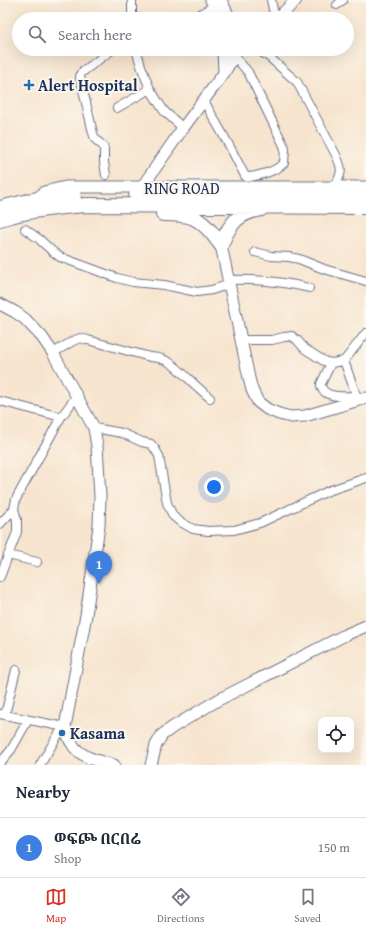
<!DOCTYPE html>
<html lang="en">
<head>
<meta charset="utf-8">
<style>
  body { margin:0; font-family:"Gentium Book Plus","Noto Serif Ethiopic",serif; background:#f6f6f7; color:#1f2937 }
  .controls { position:absolute; right:12px; bottom:12px; display:grid; overflow:hidden; border-radius:8px; box-shadow:0 4px 16px #0002 }
  .controls button { width:36px; height:36px; display:grid; place-items:center; padding:0; border:0; border-bottom:1px solid #e0e1e3; background:#fff; color:#1f2937; font:20px sans-serif }
  .you { position:absolute; left:214px; top:487px; width:14px; height:14px; margin:-10px; border:3px solid #fff; border-radius:50%; background:#1a73e8; box-shadow:0 0 0 6px #1a73e833 }
  .badge { display:grid; place-items:center; width:26px; height:26px; border-radius:50%; background:#d93025; color:#fff; font-size:13px; font-weight:700 }
  .pin { position:absolute; translate:-50% -33px; filter:drop-shadow(0 1px 2px #0008) }
  .pin::after { content:''; position:absolute; top:21px; width:14px; height:12px; background:inherit; clip-path:polygon(0 0,100% 0,50% 100%) }
  .list { margin:0; padding:0; list-style:none }
  h2 { display:flex; justify-content:space-between; align-items:center; height:52px; margin:0; padding:0 16px; font-size:17px }
  h2 small { font-size:13px; font-weight:400; color:#747a83 }
  .list li { display:grid; grid-template-columns:26px 1fr auto; gap:12px; align-items:center; box-sizing:border-box; height:60px; padding:0 16px; border-top:1px solid #e0e1e3 }
  .list b { display:block; font-size:15px; white-space:nowrap }
  .list p { margin:0; font-size:13px; white-space:nowrap; color:#747a83 }
  .list em { font-size:13px; font-style:normal; color:#747a83 }
  .icon { flex:none; width:22px; height:22px; fill:none; stroke:currentColor; stroke-width:2; stroke-linecap:round; stroke-linejoin:round }
  .map { position:relative; flex:none; width:366px; height:765px; overflow:hidden }
  .search { position:absolute; background:#fff; box-shadow:0 4px 16px #0002; left:12px; right:12px; top:12px; height:44px; display:flex; align-items:center; gap:10px; box-sizing:border-box; padding:0 14px; border-radius:22px; color:#747a83; font-size:15px }
  .sheet { height:112px; background:#fff }
  nav { display:flex; justify-content:space-around; align-items:center; box-sizing:border-box; height:56px; border-top:1px solid #e0e1e3; background:#fff; font-size:11px; color:#747a83 }
  nav a { display:grid; justify-items:center; gap:2px }
  nav .on { color:#d93025 }
  .map>svg:first-child { display:block }
  .lines { fill:none; stroke-linecap:round; stroke-linejoin:round }
  .street-casing { stroke:#686e85; stroke-width:10 }
  .secondary-casing { stroke:#686e85; stroke-width:13 }
  .highway-casing { stroke:#686e85; stroke-width:16 }
  .street { stroke:#fff; stroke-width:8 }
  .secondary { stroke:#fff; stroke-width:11 }
  .highway { stroke:#fff; stroke-width:14 }
  .poi-dot { fill:#1f6fb2; stroke:#fbf7ec; stroke-width:1.5 }
  .labels { text-anchor:middle; dominant-baseline:central; stroke-width:4; stroke-linejoin:round; paint-order:stroke }
  .poi-label { font-size:16px; font-weight:bold; fill:#1b2f5e; stroke:#fbf7ec; text-anchor:start }
  .street-label { font-size:16px; fill:#1b2f5e; stroke:#fbf7ec }
</style>
</head>
<body>
<div class="map">
<svg width="366" height="765" viewBox="0 0 366 765">
  <rect width="100%" height="100%" fill="#fbf7ec"/>
  <filter id="ink" filterUnits="userSpaceOnUse"><feTurbulence type="fractalNoise" baseFrequency=".025" numOctaves="2"/><feDisplacementMap in="SourceGraphic" scale="8" xChannelSelector="R" yChannelSelector="G"/><feConvolveMatrix kernelMatrix="1 2 1 2 8 2 1 2 1" color-interpolation-filters="sRGB"/></filter>
  <filter id="wash" filterUnits="userSpaceOnUse"><feTurbulence type="fractalNoise" baseFrequency=".012" numOctaves="4" result="noise"/><feDisplacementMap in="SourceGraphic" scale="16" xChannelSelector="R" yChannelSelector="G"/><feGaussianBlur stdDeviation="0.9" result="paint"/><feColorMatrix in="noise" values="0 0 0 0 0 0 0 0 0 0 0 0 0 0 0 0 0 1.4 0 .05"/><feComposite in="paint" operator="in"/></filter>
  <g filter="url(#wash)">
    <rect width="100%" height="100%" fill="#f7e4ce"/>
  </g>
  <g filter="url(#ink)">
    <g class="lines">
      <defs>
        <path id="street" d="M 132,0 L 132,19
          M 271,0 L 274,14 L 278,19
          M 337,5 L 343,0
          M 189,19 L 193,18 L 214,6
          M 136,49 L 141,66 L 150,89 L 164,111 L 183,128
          M 257,49 L 269,57 L 297,82 L 336,155 C 343,170 342,172 335,187
          M 204,101 L 230,147 L 244,174 L 246,177 L 249,177 C 262,175 275,172 284,163 L 285,148 L 268,113 L 248,72 L 234,56
          M 117,108 L 150,89
          M 106,175 L 104,163 L 104,149 L 103,146 L 95,139 L 93,133 L 80,77 L 81,73 L 113,49
          M 25,229 L 39,239 L 52,251 L 60,257 L 117,278 L 133,282 L 164,285 L 197,292 L 212,290 L 230,284
          M 255,252 L 271,256 L 289,257 L 299,259 L 324,269 L 366,281
          M 229,280 C 257,279 282,281 309,288
          M 241,340 L 272,340 L 284,337 L 292,336 L 297,340 L 305,349 L 324,361 L 331,363 L 344,361 L 366,333
          M 53,353 L 73,341 L 80,338 L 88,340 L 150,357 C 170,358 175,367 189,379 C 196,386 203,392 210,398
          M 344,361 L 358,400
          M 331,363 L 321,384 C 321,399 346,396 357,396
          M 0,401 L 61,417
          M 94,428 L 122,433 L 142,442 L 151,444 L 155,449 L 159,456 L 167,503 L 173,516 L 179,521 L 193,529 L 208,531 L 234,530 L 260,523 L 328,491 L 366,478
          M 0,524 L 14,509
          M 8,555 L 37,562
          M 0,577 L 17,532 L 17,520 L 14,509 L 16,499 L 61,417 L 76,397
          M 0,714 L 65,727 L 58,735 L 40,765
          M 5,715 L 16,670
          M 0,763 L 11,750 L 28,720"/>
        <path id="secondary" d="M 211,0 L 220,19
          M 221,0 L 230,19
          M 277,19 L 296,0
          M 223,49 L 224,73
          M 142,187 L 183,128 L 224,73 L 238,49
          M 37,199 L 44,192 L 65,187 L 366,187
          M 221,245 L 249,378 L 252,390 L 258,402 L 267,409 L 279,414 L 291,417 L 305,416 L 366,398
          M 0,304 L 15,312 L 25,319 L 42,337 L 53,353 L 94,428 L 97,446 L 100,496 L 99,526 L 86,615 L 65,727 C 67,732 68,738 71,742 C 79,758 99,761 114,765
          M 151,765 L 156,745 L 162,735 L 173,727 L 218,700 L 345,635 L 366,626"/>
        <path id="highway" d="M 136,195 L 366,196
          M 0,208 L 37,199 L 74,196
          M 163,214 C 172,214 183,214 192,217 C 204,222 213,234 221,245
          M 0,219 C 28,210 58,207 87,205 L 366,207
          M 221,245 C 230,223 238,213 261,209"/>
      </defs>
      <use href="#street" class="street-casing"/>
      <use href="#secondary" class="secondary-casing"/>
      <use href="#highway" class="highway-casing"/>
      <use href="#street" class="street"/>
      <use href="#secondary" class="secondary"/>
      <use href="#highway" class="highway"/>
    </g>
  </g>
  <g class="poi-dot">
    <path d="M27 79h4v4h4v4h-4v4h-4v-4h-4v-4h4z"/>
    <circle cx="62" cy="733" r="4"/>
  </g>
  <g class="labels">
    <g class="poi-label">
      <text x="38" y="85">Alert Hospital</text>
      <text x="70" y="733">Kasama</text>
    </g>
    <g class="street-label">
      <text x="182" y="188">RING ROAD</text>
    </g>
  </g>
</svg>
<div class="controls">
<button><svg class="icon" aria-label="locate" viewBox="0 0 24 24"><circle cx="12" cy="12" r="6"/><path d="M12 2v4M12 18v4M2 12h4M18 12h4"/></svg></button>
</div>
<div class="you"></div>
<div class="pin badge" style="left:99px;top:584px;background:#3f7fe0">1</div>
<div class="search"><svg class="icon" aria-label="search" viewBox="0 0 24 24"><circle cx="10" cy="10" r="6"/><path d="M15 15l6 6"/></svg>Search here</div>
</div>
<section class="sheet">
<h2>Nearby<small></small></h2>
<ul class="list">
<li><span class="badge" style="background:#3f7fe0">1</span><div><b>ወፍጮ በርበሬ</b><p>Shop</p></div><em>150 m</em></li>
</ul>
</section>
<nav>
<a class="on"><svg class="icon" aria-label="map" viewBox="0 0 24 24"><path d="M3 6l6-2 6 2 6-2v14l-6 2-6-2-6 2zM9 4v14M15 6v14"/></svg>Map</a>
<a><svg class="icon" aria-label="directions" viewBox="0 0 24 24"><path d="M12 3l9 9-9 9-9-9zM9 14v-3h6M13 9l2 2-2 2"/></svg>Directions</a>
<a><svg class="icon" aria-label="saved" viewBox="0 0 24 24"><path d="M7 4h10v16l-5-4-5 4z"/></svg>Saved</a>
</nav>
</body>
</html>
